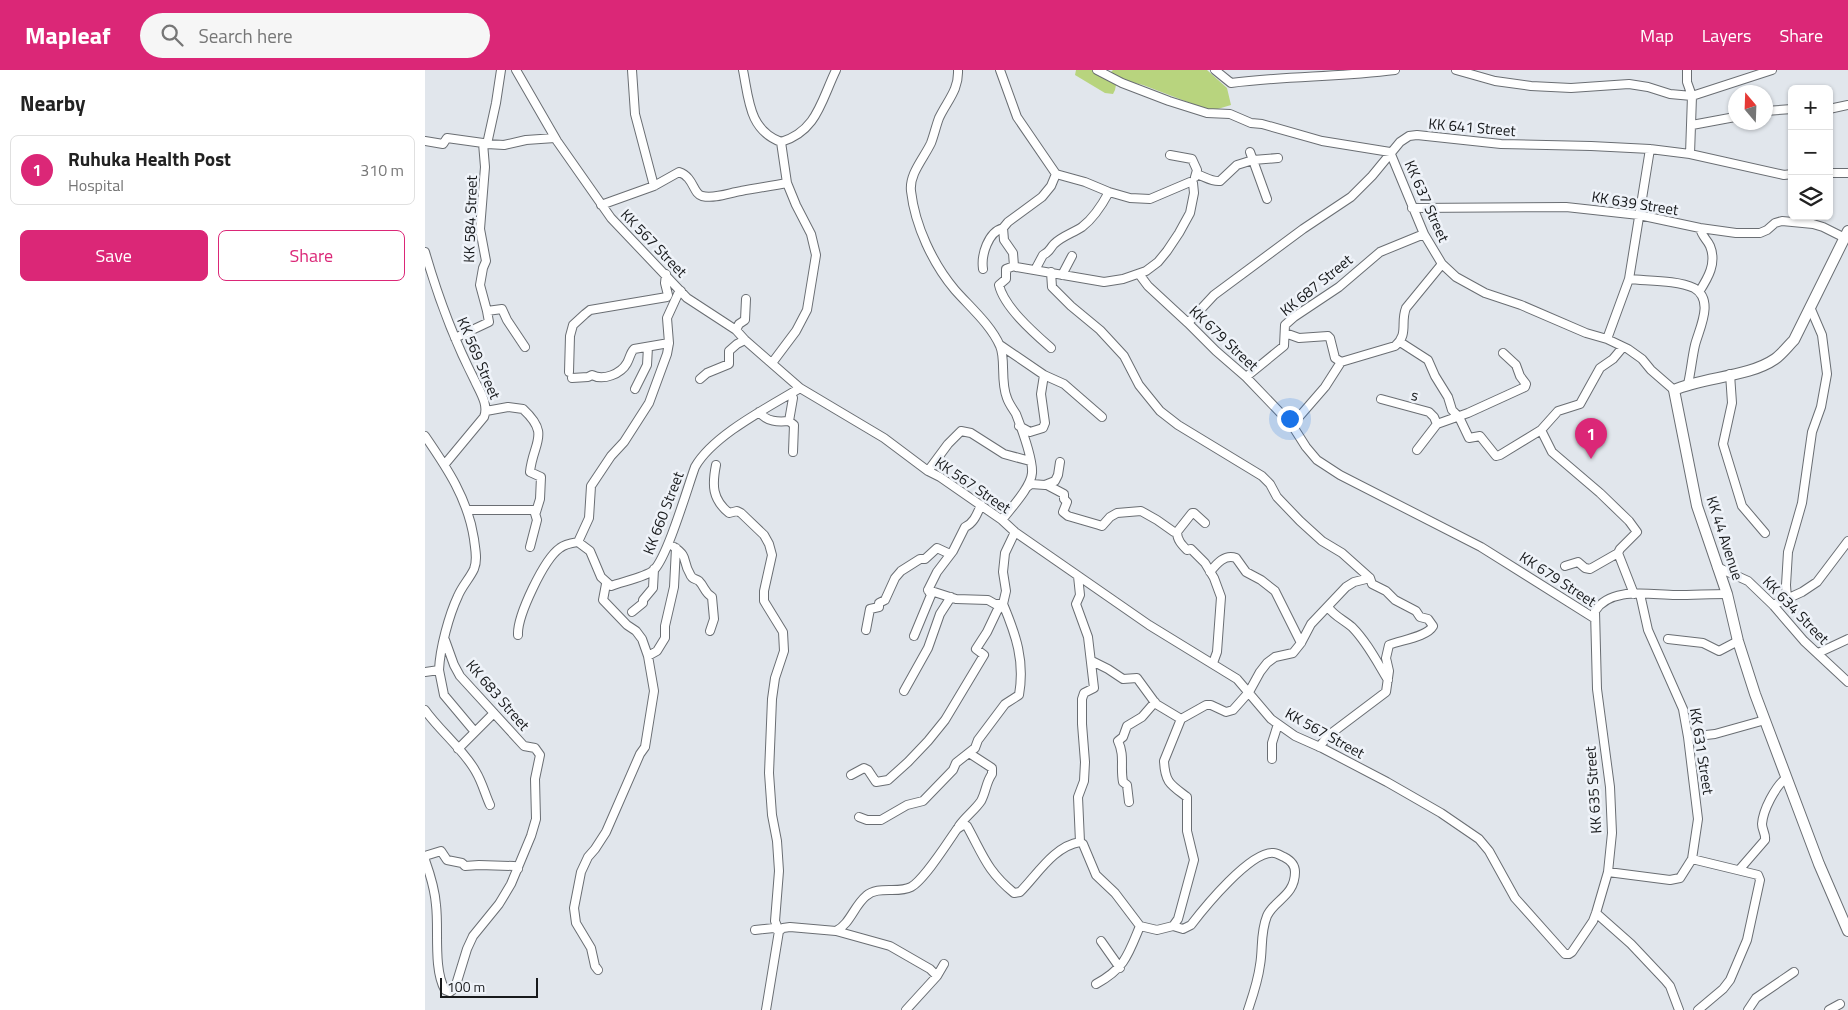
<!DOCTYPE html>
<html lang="en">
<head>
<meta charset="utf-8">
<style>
  body { margin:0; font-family:"Titillium Web",sans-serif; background:#f6f6f6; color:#222 }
  .controls { position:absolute; right:15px; top:15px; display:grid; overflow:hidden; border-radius:8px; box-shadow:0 1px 4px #0004 }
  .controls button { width:45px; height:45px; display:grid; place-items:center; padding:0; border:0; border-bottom:1px solid #e0e0e0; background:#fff; color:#222; font:25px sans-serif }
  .compass { position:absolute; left:1303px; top:15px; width:45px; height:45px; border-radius:50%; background:#fff; box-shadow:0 1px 4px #0004; rotate:341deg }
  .scale { position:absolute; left:15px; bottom:12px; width:98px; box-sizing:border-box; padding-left:5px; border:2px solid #17191b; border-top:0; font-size:14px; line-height:18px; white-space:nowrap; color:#17191b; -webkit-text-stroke:4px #eff3f9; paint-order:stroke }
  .you { position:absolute; left:864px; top:348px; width:18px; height:18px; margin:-12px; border:4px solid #fff; border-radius:50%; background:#1a73e8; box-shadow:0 0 0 8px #1a73e833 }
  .badge { display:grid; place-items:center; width:32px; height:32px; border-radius:50%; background:#db2777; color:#fff; font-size:16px; font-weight:700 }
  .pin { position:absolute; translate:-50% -41px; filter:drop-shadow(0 1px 2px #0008) }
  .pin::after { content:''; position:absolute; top:26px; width:18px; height:15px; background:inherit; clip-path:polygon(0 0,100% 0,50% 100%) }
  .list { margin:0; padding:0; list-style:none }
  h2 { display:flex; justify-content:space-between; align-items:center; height:65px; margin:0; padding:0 20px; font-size:21px }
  h2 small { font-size:16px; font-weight:400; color:#767676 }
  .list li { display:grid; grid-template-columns:32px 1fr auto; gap:15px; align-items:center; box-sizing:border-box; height:70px; margin:0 10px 10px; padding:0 10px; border:1px solid #e0e0e0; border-radius:8px }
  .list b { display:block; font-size:19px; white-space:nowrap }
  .list p { margin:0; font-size:16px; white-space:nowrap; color:#767676 }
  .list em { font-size:16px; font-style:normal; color:#767676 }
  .actions { display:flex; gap:10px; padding:15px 20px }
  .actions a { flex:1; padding:11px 0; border:1px solid #db2777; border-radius:8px; text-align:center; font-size:18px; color:#db2777 }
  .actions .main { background:#db2777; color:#fff }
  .icon { flex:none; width:28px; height:28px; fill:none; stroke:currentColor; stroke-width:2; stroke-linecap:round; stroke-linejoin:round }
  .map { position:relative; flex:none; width:1423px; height:940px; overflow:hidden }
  header { display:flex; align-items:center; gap:30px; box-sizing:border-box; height:70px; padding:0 25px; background:#db2777; color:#fff }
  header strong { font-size:24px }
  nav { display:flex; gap:28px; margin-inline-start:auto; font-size:18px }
  .search { width:350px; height:45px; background:#f6f6f6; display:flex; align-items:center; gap:12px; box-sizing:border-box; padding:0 18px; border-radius:28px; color:#767676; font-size:19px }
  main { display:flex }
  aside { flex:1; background:#fff }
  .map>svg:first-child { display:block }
  .green { fill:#b8d47e }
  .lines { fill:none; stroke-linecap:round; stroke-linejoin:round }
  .minor-casing { stroke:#6a6e73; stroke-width:10 }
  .secondary-casing { stroke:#6a6e73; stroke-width:12 }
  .minor { stroke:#fff; stroke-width:8 }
  .secondary { stroke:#fff; stroke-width:10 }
  .labels { text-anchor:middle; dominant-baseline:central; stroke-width:5; stroke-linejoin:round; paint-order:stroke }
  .street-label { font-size:15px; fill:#17191b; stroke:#eff3f9 }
</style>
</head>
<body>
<header>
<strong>Mapleaf</strong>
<div class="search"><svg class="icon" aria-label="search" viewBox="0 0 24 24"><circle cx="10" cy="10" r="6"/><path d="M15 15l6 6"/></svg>Search here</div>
<nav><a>Map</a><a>Layers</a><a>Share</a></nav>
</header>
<main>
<aside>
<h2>Nearby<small></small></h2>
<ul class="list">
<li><span class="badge">1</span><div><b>Ruhuka Health Post</b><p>Hospital</p></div><em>310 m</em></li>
</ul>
<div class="actions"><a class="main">Save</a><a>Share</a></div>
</aside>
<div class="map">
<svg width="1423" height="940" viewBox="0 0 1423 940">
  <rect width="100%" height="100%" fill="#e1e6ec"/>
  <path class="green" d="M 651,0 L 675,0 L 683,5 L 688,0 L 782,0 L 802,18 L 806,35 L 786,41 L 718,15 L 692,9 L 690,20 L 688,24 L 680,23 L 650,5 Z"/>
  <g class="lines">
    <defs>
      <path id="minor" d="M 76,0 L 71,33 L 62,74 L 58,73 L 60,97 L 55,159 L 61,191 L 58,198 L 55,215 L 62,241 L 77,239 L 82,250 L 100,277
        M 91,0 L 132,71 L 186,148 L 262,228 L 311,260 L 320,270 L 375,318 L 459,368 L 503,401 L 515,407 L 577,450 L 590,462 L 724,555 L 812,609 L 846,649 L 870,666 L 897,678 L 962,712 L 1016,743 L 1054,769 L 1064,781 L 1090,828 L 1140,884 L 1144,884 L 1147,882 L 1168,851 L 1171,843 L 1183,802 L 1187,763 L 1185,717 L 1172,619 L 1170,541 C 1186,516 1225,525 1251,525 C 1268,525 1285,524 1302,524
        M 207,0 L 210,44 L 229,116
        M 318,0 C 324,30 324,60 356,72
        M 533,0 C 534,20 522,31 514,48 C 511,56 509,65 506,73 C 499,88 484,104 486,121 C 490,156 508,194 530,220 C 545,237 566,255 575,276 C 581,289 575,311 582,328 C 584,334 588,339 591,344 C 596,357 608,390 607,403 C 606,417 586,438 577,450
        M 575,0 L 592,47 L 631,104 L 626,116 L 617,127 L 583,152 L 578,158 L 579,170 L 588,183 L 589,196 L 591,197 L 679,212 L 698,209 L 721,201 L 733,192 L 742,181 L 754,163 L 765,143 L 769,123 L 768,113 L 765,112 L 725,129 L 705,128 L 684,122 L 660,112 L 631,104
        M 672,0 L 697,13 L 744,31 L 782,43 L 805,44 L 826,53 L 837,54 L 897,71 L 965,82 L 999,164 L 1017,194 L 1031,207 L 1060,223 L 1096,235 L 1161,263 L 1182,269 L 1203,279 L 1217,289 L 1226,300 L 1249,320
        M 790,0 L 806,13 C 860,6 915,7 970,0
        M 1031,0 L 1070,11 L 1106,16 L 1146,18 L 1204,14 L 1223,17 L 1245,24 L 1267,26 L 1347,0
        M 1262,0 L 1262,12 L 1267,26 L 1265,84
        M 1404,39 L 1423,35
        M 1340,41 L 1367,39
        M 1267,55 L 1310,47
        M 0,71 L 18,74 L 22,68 L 58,73
        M 356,72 C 392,61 396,31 411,0
        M 62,74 L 79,75 L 101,70 L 130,68
        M 825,82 L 842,129
        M 745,85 L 767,89 L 772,100 L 770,107
        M 1404,103 L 1423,103
        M 771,104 C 779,106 786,112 795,111 L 812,95 L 828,90 L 853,88
        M 176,135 L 229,116 L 254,102 C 269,107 268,124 277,126 C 290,129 304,123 316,121 C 331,118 347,116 362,113
        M 987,138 L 1141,137 L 1214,145 L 1275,158 L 1311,163 L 1335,163 L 1342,160 L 1350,153 L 1357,151 L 1388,154 L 1398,157 L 1420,168
        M 0,182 C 13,227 29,270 50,311 C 55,322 64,335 59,347 L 20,394
        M 589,196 L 581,199 L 581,209 L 574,215 C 579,237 609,263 626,278
        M 558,199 C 556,185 563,162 578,158
        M 610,200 L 618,185 C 625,182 625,178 629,174 C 637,166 648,163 657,157 C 669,148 677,135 684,122
        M 626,202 L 627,217 L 646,236 L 675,260 L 699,286 L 714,315 L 735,341 L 753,355 L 837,406 L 845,414 L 852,427 L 875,451 L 897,471 L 917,483 L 945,508 L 947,514 L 961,521 L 970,530 L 991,541 L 995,547 L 1003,549 L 1008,556 C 1002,567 976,570 964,575 L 961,588 L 964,601 L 961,622 L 904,665 L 894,677
        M 714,204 L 723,216 L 763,253 L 791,281 L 821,307 L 867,355 L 881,377 L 892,390 L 915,405 L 1056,477 L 1169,548
        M 637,205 L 647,186
        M 1204,209 C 1222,211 1252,210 1269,218 C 1290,230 1274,259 1270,275 C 1267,288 1266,301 1263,314
        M 1274,222 C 1283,208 1292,193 1285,176 C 1282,169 1277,167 1275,158
        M 763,253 L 789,225 L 878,159 L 926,127 L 947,106 L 975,72 L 984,66 L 992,65 L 1076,74 L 1166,76 L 1225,79 L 1265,84 L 1359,105 L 1367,104
        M 311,260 L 314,254 L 320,250 L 321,229
        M 860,263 L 874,268 L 903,266 L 905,268 L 910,288 L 916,292
        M 30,268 L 64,252 L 62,241
        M 1182,269 L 1204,209 L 1225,79
        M 975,272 L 1003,290 L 1010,306 L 1023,327 L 1027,340 L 1034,347 L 1044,368 L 1055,366 L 1071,386 L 1075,385 L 1116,360 L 1127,382 L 1175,423 L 1204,451 L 1212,462 L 1195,479 L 1193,483 L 1209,524
        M 575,275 L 619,305 L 639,314 L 677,347
        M 347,293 L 371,261 L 382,240 L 391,185 L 386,164 L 371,135 L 362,113 L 356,72
        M 144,302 L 145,266 L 148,255 L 160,244 L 165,240 L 242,227 L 243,225 L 240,213 L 241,204
        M 1305,304 L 1307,333 L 1298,374 L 1317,436 L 1340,463
        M 821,307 L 859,276 L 860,255 L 869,247 L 914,217 L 955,182 L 999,164
        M 147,308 L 163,307 L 167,305 C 178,311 196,304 202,293 C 205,288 205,283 209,279 L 244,273
        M 275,309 L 282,303 L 304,294 L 304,281 L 312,274 L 320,270
        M 210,319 L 222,295 L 223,277
        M 365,324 L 368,328 L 364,351 L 369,355 L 368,382
        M 956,329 L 1004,342 L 1009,347 L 1012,354
        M 61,341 L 83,337 L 98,339 C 126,365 108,372 105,402 L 116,407 L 115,429 L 111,442
        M 334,342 C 342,352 353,352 364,351
        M 867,355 L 900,317 L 916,292 L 970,276 C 984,264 975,253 981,238 L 1017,194
        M 594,356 L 605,362 L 618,358 L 620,353 L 616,324 L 619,305
        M 1116,360 L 1133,341 L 1155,334 L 1175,298 L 1188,289 L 1198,277
        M 0,366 C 22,398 43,429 49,469 C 50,479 53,489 49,499 C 45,508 37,516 33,526 C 24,545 15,578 14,600 L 0,602
        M 992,380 L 1012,354 L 1043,343 L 1100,317 L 1101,314 L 1095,306 L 1091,295 L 1078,283
        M 291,395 C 287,415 287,429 304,443 L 312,441 L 316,443 L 339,465 L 344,474 L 347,485 L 339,521 L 339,531 L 358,562 L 359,581 L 350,608 L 347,629 L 344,703 L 347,745 L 352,771 L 354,801 L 350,851 L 354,861 L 341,940
        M 503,401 L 523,374 L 536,361 L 546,363 L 579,384 L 605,391
        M 622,415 L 639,424 L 639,429 L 642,432 L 638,442 L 643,446 L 674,455 L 677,456 L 685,447 L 692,443 L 716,441 L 732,450 L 749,462 L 752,462 L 767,443 L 769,443 L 780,453
        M 602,417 L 606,414 L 620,415 L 630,411 L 633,405 L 635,392
        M 43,440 L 109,440 L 112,450 L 105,477
        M 752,462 C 752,470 757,475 762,480 L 766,479 L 780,493 L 789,508 L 796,527 L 792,582 L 788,593
        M 153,472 L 164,448 L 166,416 L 186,386 L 199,372 L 224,333 L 242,284 L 244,273 L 242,248 L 253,224 L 256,221
        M 249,477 C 264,487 257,491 265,504 C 267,510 270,508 274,511 C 280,517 279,522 287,527 L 289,549 L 285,561
        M 1140,496 L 1153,492 L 1160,498 L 1165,499 L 1193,483
        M 1292,497 L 1323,511 L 1348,535 L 1379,571 L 1423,612
        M 785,502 C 792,493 800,484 811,488 L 821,502 L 836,510 L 850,521 L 876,573
        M 653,506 L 655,525 L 651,534 L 663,567 L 669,618 L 659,623 L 657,629 L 657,654 L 660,692 L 659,711 L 653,727 L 655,772 L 658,774 L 671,805 L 690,823 L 715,856 L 732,860 L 748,856 L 753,849 L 769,790 L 762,761 L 762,727 C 746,715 740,713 739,691 L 756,649 L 781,635 L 786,635 L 801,642 L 808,640 L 824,622 L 835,602 L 842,593 L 850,587 L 868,583 L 876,573 L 886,554 L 921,517 L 929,512 L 945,508
        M 1362,529 L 1361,515 L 1363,482 L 1377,433 L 1387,362 L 1396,337 L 1402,304 L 1397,265 L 1385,237
        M 1348,535 L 1377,522 L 1392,512 L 1423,471
        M 903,537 C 909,546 919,550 927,557 C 942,572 952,592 963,610
        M 207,542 L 218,533 L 218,530 L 228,518 L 229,499
        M 441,560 L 445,539 L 454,537 L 454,533 L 460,530 L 470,508 L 476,501 L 495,489 L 500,489 L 512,478 L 525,484
        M 93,565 C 92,546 119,489 135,478 C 140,474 147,473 153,472 L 165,481 L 176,507 L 186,516 C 196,512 221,507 229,500 C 243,485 262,419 270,397 C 288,365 344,337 375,318
        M 489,566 L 506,525 L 503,520
        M 1243,569 L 1278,573 L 1294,581 L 1313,571
        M 1393,583 L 1423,569
        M 223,586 L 232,581 L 240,568 L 240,556 L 249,517 L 251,478
        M 667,591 L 683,599 L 698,609 L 712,608 L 731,634 L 756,649
        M 14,600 L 19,625 L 50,662
        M 479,621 L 503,578 L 515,544 L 526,527
        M 0,640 C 14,660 40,681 51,702 C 57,712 60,724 65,735
        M 1263,667 L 1290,664 L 1340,650
        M 33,679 L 69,643
        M 847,689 L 847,673 L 853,654
        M 426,705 L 439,698 L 443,700 L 451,712 L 463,710 L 483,692 L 503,671 L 520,650 L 559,585 L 551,579 L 562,562 L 572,541 L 578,534 L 581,521 L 578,502 L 580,483 L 590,462
        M 704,732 L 702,715 L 698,712 C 695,696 700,686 693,671 L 698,667 L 702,656 L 717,647 L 730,632
        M 434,747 L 442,750 L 456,750 L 482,735 L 498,731 L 528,700 L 531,693 L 550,678 L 553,670 L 580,634 L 594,625 C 600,591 591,565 578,534 L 570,534 L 563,530 L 531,529 L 503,520 L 512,502 L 528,481 L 540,457 C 549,453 552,444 556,435
        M 534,756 C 540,747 550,740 556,731 C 561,722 561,712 567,704 L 567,698 L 544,683
        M 0,786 L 16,781 L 22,790 L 37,793 L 40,796 L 54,795 L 89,796 L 93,799
        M 1267,789 L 1333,805 L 1335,810 L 1322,870 L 1305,910 L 1298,919 L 1273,940
        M 0,790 C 5,804 10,821 11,835 C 14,859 8,899 20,920 L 25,922 L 30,918 L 42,879 L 48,866 L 74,834 L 86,814 L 106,766 L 111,749 L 110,709 L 115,685 L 110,678 L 99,676 L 35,606 L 29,595 L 20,570
        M 1314,800 L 1340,770 C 1341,764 1337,760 1337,754 C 1338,740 1350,717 1361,708
        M 1183,802 L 1245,810 L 1255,808 L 1267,789 L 1273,749 L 1263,667 L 1258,639 L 1223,560 L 1215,524
        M 1171,843 L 1206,874 L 1240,910 L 1245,916 L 1254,940
        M 748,856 L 758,859 L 766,855 C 779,838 826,780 849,783 C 852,783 856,786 859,787 C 865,790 870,795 870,802 C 870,826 849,830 842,846 C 835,863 838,879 835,895 C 833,911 828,925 823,940
        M 330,860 L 349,858 L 354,861 L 358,858 L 365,857 L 411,861 C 425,854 429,836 441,826 C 453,815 473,824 486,817 C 499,810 523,772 532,759 L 538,755 L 542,756 C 558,785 562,801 589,823 L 595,822 C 612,805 629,776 655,772
        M 411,861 L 465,876 L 505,899 L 512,906
        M 676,871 L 695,898
        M 173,900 L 170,896 L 166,878 L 151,853 L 149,838 L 156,802 L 163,787 L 170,779 L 181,762 L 215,684 L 220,677 L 229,621 L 223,586 L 217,569 L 211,561 L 202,555 L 178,530 L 181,514
        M 671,914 C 700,898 703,885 715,856
        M 481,940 L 512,906 L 519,894
        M 1323,940 L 1331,928 L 1369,902
        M 1404,940 L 1415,934"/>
      <path id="secondary" d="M 1423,161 L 1369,270 C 1363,276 1357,284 1350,289 C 1324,307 1279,307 1249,320 L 1272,436 L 1302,524 L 1313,571 L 1330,624 L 1394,794 L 1423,861"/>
    </defs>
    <use href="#minor" class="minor-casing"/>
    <use href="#secondary" class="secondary-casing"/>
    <use href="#minor" class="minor"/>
    <use href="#secondary" class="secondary"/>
  </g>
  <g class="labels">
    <g class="street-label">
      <text transform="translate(1047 57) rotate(5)">KK 641 Street</text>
      <text transform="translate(1002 131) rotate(66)">KK 637 Street</text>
      <text transform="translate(1210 133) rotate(9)">KK 639 Street</text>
      <text transform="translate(45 149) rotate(-88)">KK 584 Street</text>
      <text transform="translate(229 173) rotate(46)">KK 567 Street</text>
      <text transform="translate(891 215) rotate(-39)">KK 687 Street</text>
      <text transform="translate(799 268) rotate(43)">KK 679 Street</text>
      <text transform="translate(54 288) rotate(67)">KK 569 Street</text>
      <text transform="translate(990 325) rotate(14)">s</text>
      <text transform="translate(548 415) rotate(34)">KK 567 Street</text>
      <text transform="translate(238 443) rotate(-69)">KK 660 Street</text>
      <text transform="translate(1300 468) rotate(72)">KK 44 Avenue</text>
      <text transform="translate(1133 509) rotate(33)">KK 679 Street</text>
      <text transform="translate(1371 540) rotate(46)">KK 634 Street</text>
      <text transform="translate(73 625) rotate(49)">KK 683 Street</text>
      <text transform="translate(900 663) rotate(29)">KK 567 Street</text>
      <text transform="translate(1277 681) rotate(81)">KK 631 Street</text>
      <text transform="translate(1168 720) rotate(-94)">KK 635 Street</text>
    </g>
  </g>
</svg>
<div class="controls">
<button>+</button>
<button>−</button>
<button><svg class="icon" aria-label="layers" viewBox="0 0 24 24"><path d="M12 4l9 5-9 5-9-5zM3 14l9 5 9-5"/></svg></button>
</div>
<svg class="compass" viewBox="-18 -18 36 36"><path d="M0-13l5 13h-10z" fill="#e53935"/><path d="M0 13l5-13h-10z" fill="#767676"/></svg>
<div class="scale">100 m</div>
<div class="you"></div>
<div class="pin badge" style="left:1166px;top:389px">1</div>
</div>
</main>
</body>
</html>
